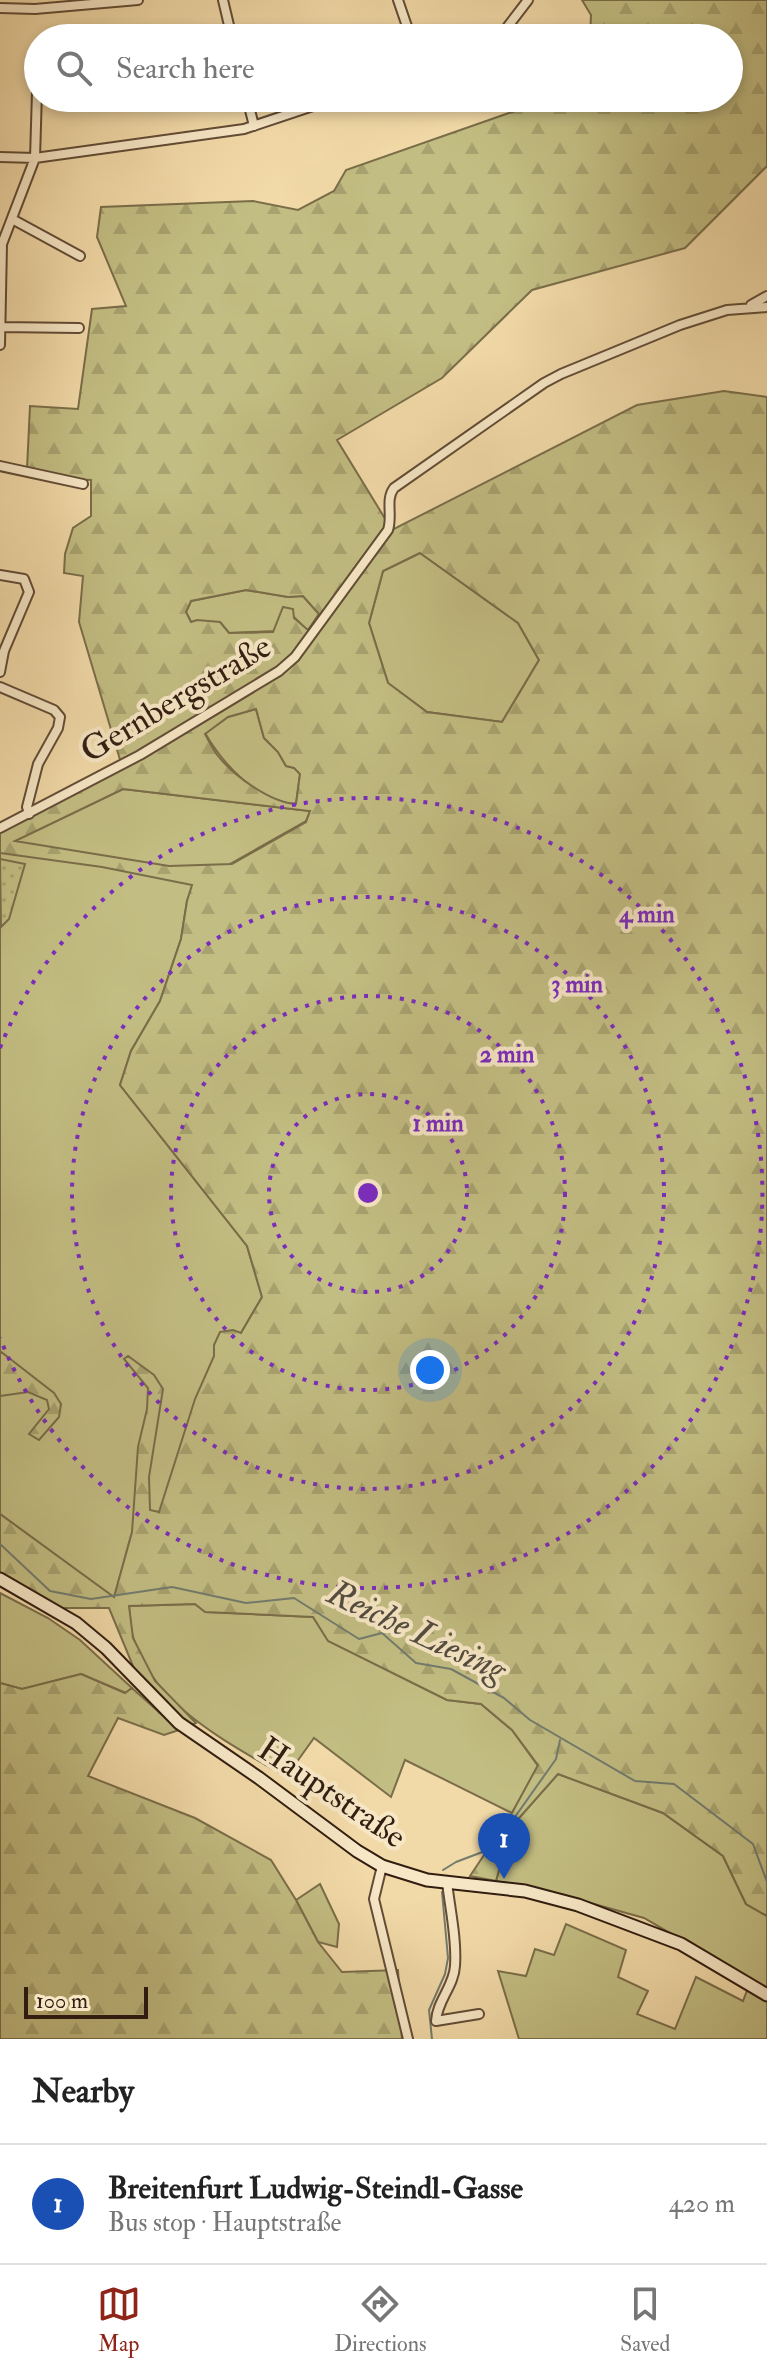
<!DOCTYPE html>
<html lang="en">
<head>
<meta charset="utf-8">
<style>
  body { margin:0; font-family:"IM FELL Double Pica",serif; background:#f2f2f2; color:#222 }
  .scale { position:absolute; left:24px; bottom:20px; width:124px; box-sizing:border-box; padding-left:8px; border:4px solid #321d10; border-top:0; font-size:22px; line-height:28px; white-space:nowrap; color:#321d10; -webkit-text-stroke:6px #f7e7c6; paint-order:stroke }
  .you { position:absolute; left:430px; top:1370px; width:28px; height:28px; margin:-20px; border:6px solid #fff; border-radius:50%; background:#1a73e8; box-shadow:0 0 0 12px #1a73e833 }
  .badge { display:grid; place-items:center; width:52px; height:52px; border-radius:50%; background:#8f2418; color:#fff; font-size:26px; font-weight:700 }
  .pin { position:absolute; translate:-50% -66px; filter:drop-shadow(0 2px 4px #0008) }
  .pin::after { content:''; position:absolute; top:42px; width:28px; height:24px; background:inherit; clip-path:polygon(0 0,100% 0,50% 100%) }
  .list { margin:0; padding:0; list-style:none }
  h2 { display:flex; justify-content:space-between; align-items:center; height:104px; margin:0; padding:0 32px; font-size:34px }
  h2 small { font-size:26px; font-weight:400; color:#767676 }
  .list li { display:grid; grid-template-columns:52px 1fr auto; gap:24px; align-items:center; box-sizing:border-box; height:120px; padding:0 32px; border-top:2px solid #e0e0e0 }
  .list b { display:block; font-size:30px; white-space:nowrap }
  .list p { margin:0; font-size:26px; white-space:nowrap; color:#767676 }
  .list em { font-size:26px; font-style:normal; color:#767676 }
  .icon { flex:none; width:44px; height:44px; fill:none; stroke:currentColor; stroke-width:2; stroke-linecap:round; stroke-linejoin:round }
  .map { position:relative; flex:none; width:767px; height:2039px; overflow:hidden }
  .search { position:absolute; background:#fff; box-shadow:0 4px 12px #0003; left:24px; right:24px; top:24px; height:88px; display:flex; align-items:center; gap:20px; box-sizing:border-box; padding:0 28px; border-radius:44px; color:#767676; font-size:30px }
  .sheet { height:224px; background:#fff }
  nav { display:flex; justify-content:space-around; align-items:center; box-sizing:border-box; height:112px; border-top:2px solid #e0e0e0; background:#fff; font-size:22px; color:#767676 }
  nav a { display:grid; justify-items:center; gap:4px }
  nav .on { color:#8f2418 }
  .map>svg:first-child { display:block }
  .grass { fill:#c2bd82; stroke:#7a6d49; stroke-width:2 }
  .forest { fill:url(#forest-firs); stroke:#7a6d49; stroke-width:2; fill-rule:evenodd }
  .park { fill:url(#park-dots); stroke:#7a6d49; stroke-width:2 }
  .lines { fill:none; stroke-linecap:round; stroke-linejoin:round }
  .stream { stroke:#727b6e; stroke-width:2 }
  .street-casing { stroke:#624c36; stroke-width:12 }
  .secondary-casing { stroke:#321d10; stroke-width:15 }
  .street { stroke:#f7e7c6; stroke-width:8 }
  .secondary { stroke:#f7e7c6; stroke-width:11 }
  .ring { fill:none; stroke:#7b2cbf; stroke-width:4; stroke-dasharray:4 8 }
  .labels { text-anchor:middle; dominant-baseline:central; stroke-width:8; stroke-linejoin:round; paint-order:stroke }
  .street-label { font-size:34px; fill:#321d10; stroke:#f7e7c6 }
  .water-label { font-size:36px; font-style:italic; fill:#524c3f; stroke:#f7e7c6 }
  .centre { fill:#7b2cbf; stroke:#f7e7c6; stroke-width:4 }
  .ring-label { font-size:24px; text-anchor:middle; font-weight:bold; fill:#7b2cbf; stroke:#f7e7c6; stroke-width:8; stroke-linejoin:round; paint-order:stroke }
</style>
</head>
<body>
<div class="map">
<svg width="767" height="2039" viewBox="0 0 767 2039">
  <defs>
    <pattern id="forest-firs" width="22" height="20" patternUnits="userSpaceOnUse" patternTransform="scale(2)"><rect width="22" height="20" fill="#c2bd82"/><path d="M5 1l3.5 6h-7zM16 11l3.5 6h-7z" fill="#a7a26f"/></pattern>
    <pattern id="park-dots" width="8" height="8" patternUnits="userSpaceOnUse" patternTransform="scale(2)"><rect width="8" height="8" fill="#c2bd82"/><path d="M2 2h.1M6 6h.1" fill="none" stroke="#a7a26f" stroke-width="1.8" stroke-linecap="round"/></pattern>
  </defs>
  <rect width="100%" height="100%" fill="#f2daa8"/>
  <filter id="stains"><feTurbulence type="fractalNoise" baseFrequency=".0025" numOctaves="4"/><feColorMatrix values="0 0 0 0 .2 0 0 0 0 .09 0 0 0 0 .02 0 0 0 .5 -.17"/></filter>
  <radialGradient id="worn" r=".72"><stop offset=".6" stop-color="#630" stop-opacity="0"/><stop offset="1" stop-color="#630" stop-opacity=".3"/></radialGradient>
  <path class="grass" d="M 420,553 L 518,623 L 539,660 L 502,722 L 427,712 L 388,683 L 369,623 L 383,571 Z
    M 246,590 L 288,597 L 303,596 L 319,614 L 308,631 L 294,617 L 274,631 L 229,633 L 220,622 L 191,622 L 186,612 L 191,601 Z
    M 256,709 L 264,738 L 278,752 L 286,766 L 295,768 L 300,774 L 296,804 C 257,802 223,764 205,733 L 228,717 Z
    M 123,789 L 310,811 L 306,821 L 193,885 L 187,901 L 181,939 L 160,1001 L 131,1051 L 120,1085 L 247,1246 L 262,1297 L 241,1333 L 157,1533 L 131,1536 L 114,1598 L 0,1514 L 0,848 Z
    M 0,1593 L 48,1618 L 80,1640 L 132,1688 L 126,1693 L 81,1674 L 22,1689 L 0,1683 Z
    M 195,1604 L 206,1612 L 313,1617 L 329,1641 L 447,1700 L 481,1704 L 512,1730 L 538,1766 L 512,1813 L 405,1760 L 391,1797 L 314,1738 L 286,1777 C 228,1742 154,1707 133,1637 C 130,1627 130,1616 129,1606 Z
    M 558,1774 L 663,1813 L 723,1856 L 746,1904 L 767,1916 L 767,2039 L 519,2039 L 498,1971 L 526,1976 L 535,1949 L 554,1955 L 566,1924 L 626,1950 L 618,1977 L 648,1991 L 637,2014 L 675,2029 L 696,1977 L 743,2001 L 751,1980 L 644,1918 L 537,1888 L 496,1881 L 511,1827 Z
    M 320,1884 L 339,1924 L 337,1947 L 318,1942 L 296,1900 Z"/>
  <path class="forest" d="M 582,0 L 767,0 L 767,166 L 685,248 L 532,290 L 442,378 L 337,440 L 392,530 L 637,405 L 724,391 L 767,397 L 767,1916 L 746,1904 L 723,1856 L 663,1813 L 558,1774 L 511,1827 L 496,1881 L 470,1876 L 512,1813 L 538,1765 L 512,1730 L 481,1704 L 447,1700 L 328,1641 L 313,1617 L 205,1612 L 195,1604 L 129,1606 L 133,1638 L 155,1681 L 196,1723 L 187,1727 L 140,1683 L 109,1608 L 56,1608 L 0,1575 L 0,1514 L 114,1597 L 132,1532 L 138,1447 L 147,1409 L 148,1388 L 124,1359 L 128,1356 L 154,1375 L 163,1389 L 149,1477 L 150,1510 L 159,1512 L 195,1399 L 214,1356 L 214,1345 L 220,1332 L 233,1330 L 241,1333 L 262,1297 L 247,1246 L 120,1085 L 131,1051 L 160,1001 L 181,939 L 187,901 L 192,885 L 102,867 L 0,853 L 0,828 L 121,763 L 79,622 L 83,576 L 64,573 L 65,554 L 73,528 L 91,516 L 91,480 L 71,479 L 27,469 L 30,406 L 78,409 L 92,309 L 126,306 L 97,237 L 101,207 L 253,201 L 298,210 L 334,191 L 346,170 L 552,98 L 729,98 L 729,38 L 590,38 L 591,15 ZM 420,553 L 518,623 L 539,660 L 502,722 L 427,712 L 388,683 L 369,623 L 383,571 ZM 246,590 L 288,597 L 303,596 L 319,614 L 308,630 L 294,618 L 293,609 L 283,607 L 273,632 L 229,633 L 220,622 L 197,620 L 191,622 L 186,612 L 191,601 ZM 256,709 L 264,738 L 278,752 L 286,766 L 294,768 L 300,774 L 296,804 C 271,803 234,776 218,756 C 213,750 209,741 205,734 L 228,717 ZM 123,789 L 309,811 L 310,811 L 306,822 L 232,864 L 169,866 L 15,841 Z
    M 0,1351 L 54,1393 L 61,1404 L 59,1417 L 39,1440 L 29,1434 L 49,1409 L 47,1400 L 28,1392 L 0,1396 Z
    M 81,1674 L 125,1693 L 132,1688 L 179,1730 L 164,1735 L 118,1718 L 88,1776 L 195,1818 L 271,1860 L 296,1900 L 318,1942 L 342,1972 L 398,1970 L 402,2039 L 0,2039 L 0,1683 L 22,1689 Z"/>
  <path class="park" d="M 0,859 L 25,864 L 9,919 L 1,927 Z"/>
  <g class="lines">
    <path class="stream" d="M 0,1544 L 50,1591 L 91,1599 L 172,1587 L 246,1603 L 294,1598 L 359,1639 L 382,1633 L 416,1663 L 451,1669 L 504,1698 L 530,1720 L 635,1781 L 674,1784 L 753,1844 L 767,1882
      M 443,1870 L 456,1862 L 493,1848 L 556,1759 L 560,1740
      M 432,2039 L 429,2010 L 445,1974 L 448,1958 L 442,1892"/>
    <defs>
      <path id="street" d="M 223,0 L 232,38
        M 398,0 L 411,38
        M 0,8 L 35,9 L 138,0
        M 499,38 L 528,0
        M 247,98 L 254,126
        M 0,157 L 35,158 L 244,129 L 337,98
        M 12,219 L 80,256
        M 751,305 L 767,296
        M 0,327 L 79,328
        M 0,345 L 2,244 L 35,158 L 37,92
        M 0,466 L 83,484
        M 0,575 L 24,579 L 29,592 L 4,651 L 0,672
        M 0,687 L 54,710 L 60,717 L 58,728 L 38,764 L 27,807 L 29,814
        M 0,828 L 140,755 L 279,671 L 295,657 L 388,530 C 393,515 385,500 394,488 L 544,383 L 561,374 L 680,325 L 727,310 L 767,307
        M 382,1866 L 374,1899 L 408,2039
        M 447,1882 C 450,1909 457,1939 455,1966 C 454,1986 437,2001 436,2021 L 479,2014"/>
      <path id="secondary" d="M 0,1579 L 76,1623 L 106,1648 L 179,1723 L 259,1778 L 357,1851 L 382,1866 L 427,1880 L 525,1891 L 578,1905 L 681,1944 L 767,1995"/>
    </defs>
    <use href="#street" class="street-casing"/>
    <use href="#secondary" class="secondary-casing"/>
    <use href="#street" class="street"/>
    <use href="#secondary" class="secondary"/>
  </g>
  <g class="ring">
    <circle cx="368" cy="1193" r="99"/>
    <circle cx="368" cy="1193" r="197"/>
    <circle cx="368" cy="1193" r="296"/>
    <path d="M0 1048A395 395 0 1 1 0 1338"/>
  </g>
  <g class="labels">
    <g class="street-label">
      <text transform="translate(176 699) rotate(-31)">Gernbergstraße</text>
      <text transform="translate(332 1793) rotate(34)">Hauptstraße</text>
    </g>
    <g class="water-label">
      <text transform="translate(417 1631) rotate(25)">Reiche Liesing</text>
    </g>
  </g>
  <circle cx="368" cy="1193" r="12" class="centre"/>
  <g class="ring-label">
    <text x="647" y="922">4 min</text>
    <text x="577" y="992">3 min</text>
    <text x="507" y="1062">2 min</text>
    <text x="438" y="1131">1 min</text>
  </g>
  <rect width="100%" height="100%" filter="url(#stains)"/>
  <rect width="100%" height="100%" fill="url(#worn)"/>
</svg>
<div class="scale">100 m</div>
<div class="you"></div>
<div class="pin badge" style="left:504px;top:1879px;background:#1a4fb4">1</div>
<div class="search"><svg class="icon" aria-label="search" viewBox="0 0 24 24"><circle cx="10" cy="10" r="6"/><path d="M15 15l6 6"/></svg>Search here</div>
</div>
<section class="sheet">
<h2>Nearby<small></small></h2>
<ul class="list">
<li><span class="badge" style="background:#1a4fb4">1</span><div><b>Breitenfurt Ludwig-Steindl-Gasse</b><p>Bus stop · Hauptstraße</p></div><em>420 m</em></li>
</ul>
</section>
<nav>
<a class="on"><svg class="icon" aria-label="map" viewBox="0 0 24 24"><path d="M3 6l6-2 6 2 6-2v14l-6 2-6-2-6 2zM9 4v14M15 6v14"/></svg>Map</a>
<a><svg class="icon" aria-label="directions" viewBox="0 0 24 24"><path d="M12 3l9 9-9 9-9-9zM9 14v-3h6M13 9l2 2-2 2"/></svg>Directions</a>
<a><svg class="icon" aria-label="saved" viewBox="0 0 24 24"><path d="M7 4h10v16l-5-4-5 4z"/></svg>Saved</a>
</nav>
</body>
</html>
